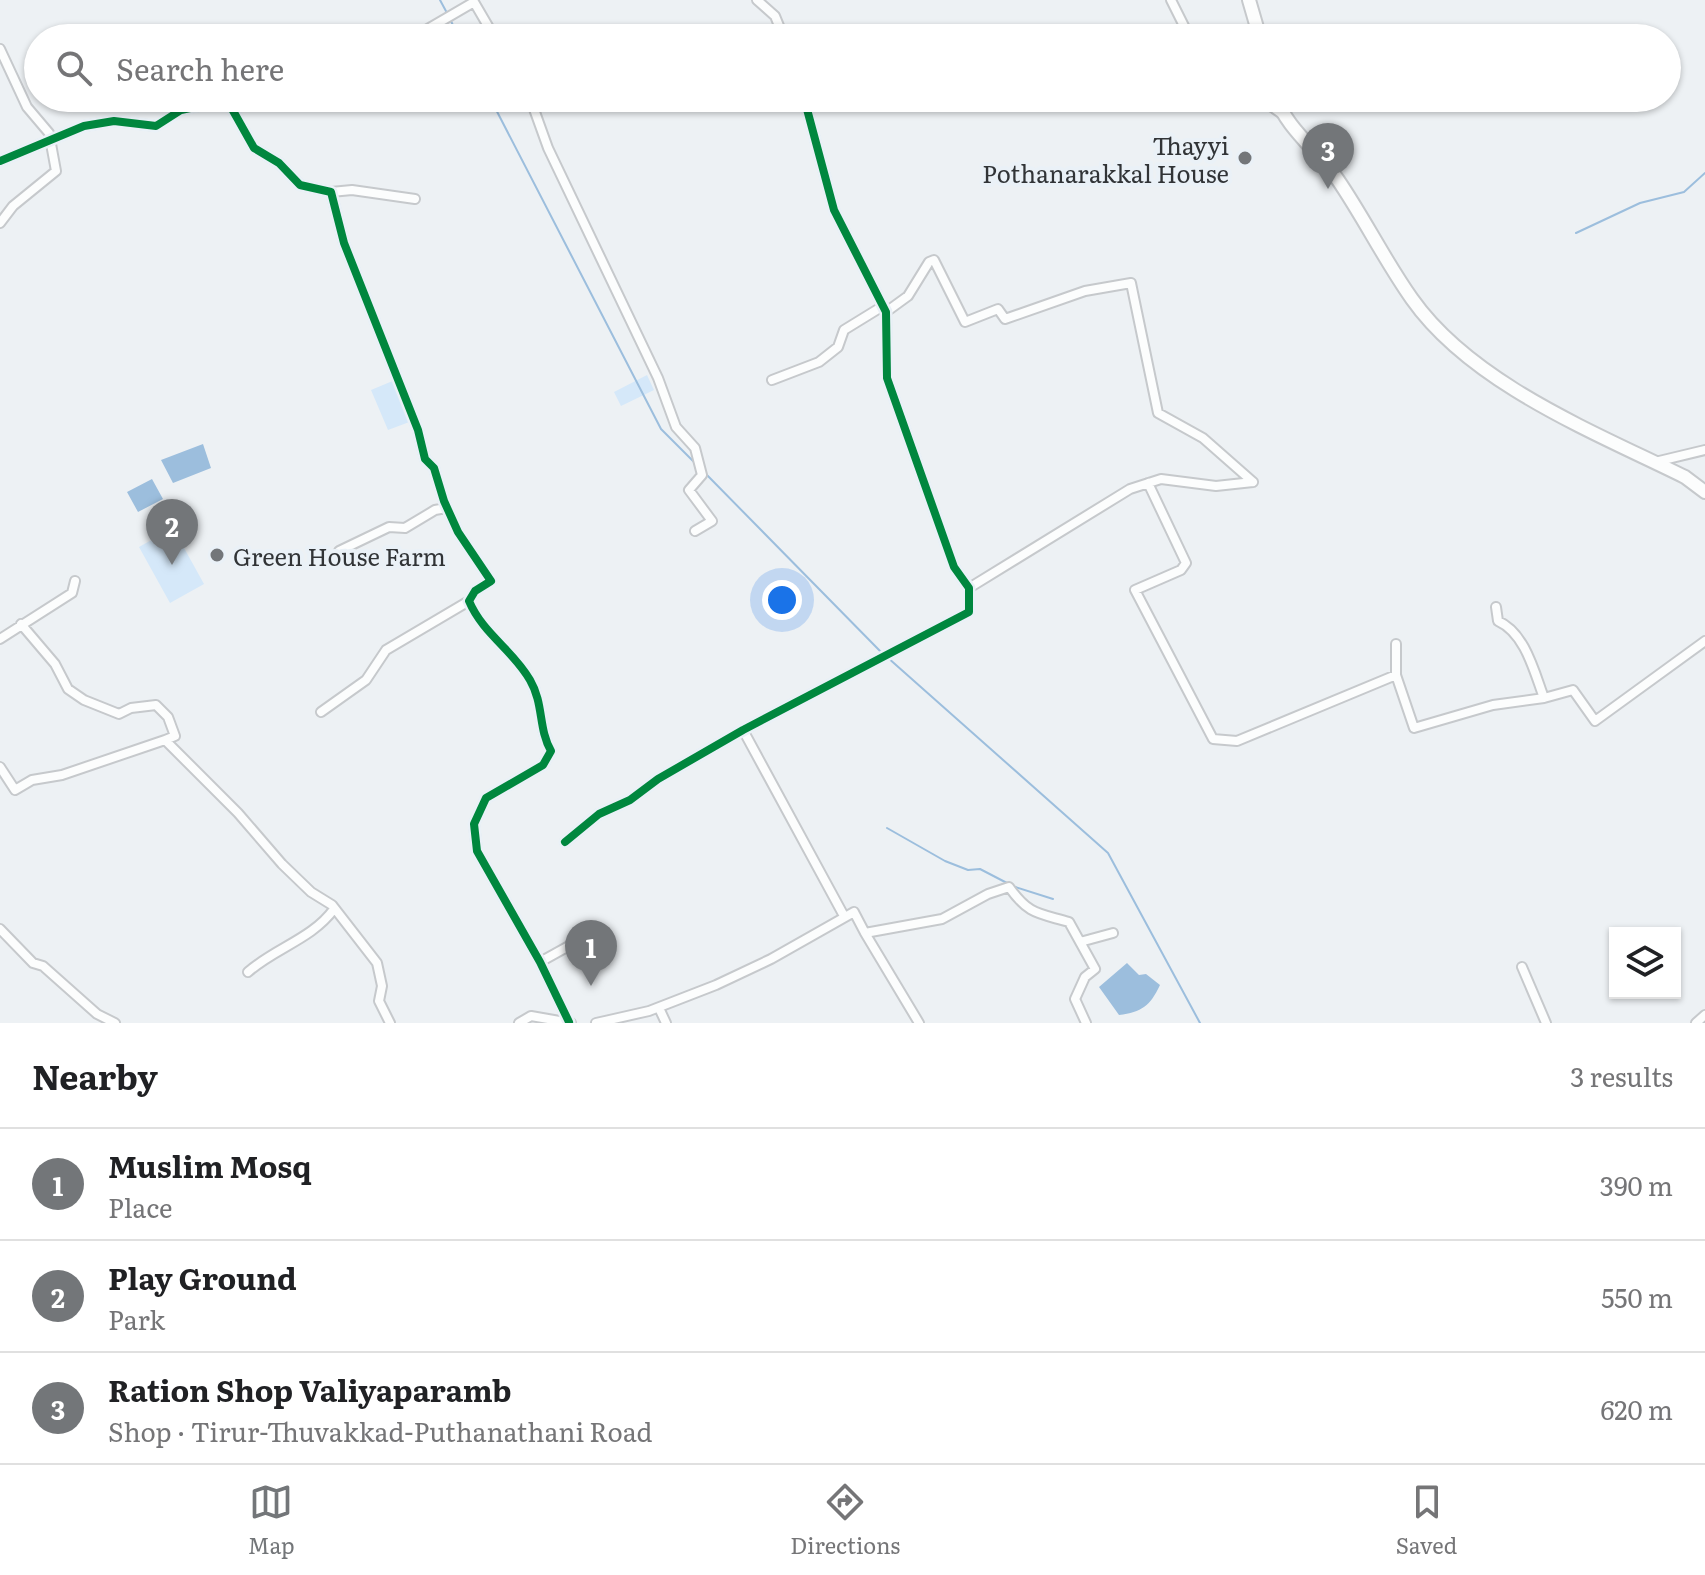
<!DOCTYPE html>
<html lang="en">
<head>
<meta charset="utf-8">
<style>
  body { margin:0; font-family:Literata,serif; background:#f2f2f2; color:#202124 }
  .controls { position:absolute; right:24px; bottom:24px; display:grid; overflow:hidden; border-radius:0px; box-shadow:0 2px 6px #0004 }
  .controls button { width:72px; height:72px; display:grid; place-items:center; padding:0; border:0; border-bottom:2px solid #e0e0e0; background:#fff; color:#202124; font:40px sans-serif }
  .you { position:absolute; left:782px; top:600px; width:28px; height:28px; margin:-20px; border:6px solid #fff; border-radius:50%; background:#1a73e8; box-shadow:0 0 0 12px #1a73e833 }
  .badge { display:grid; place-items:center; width:52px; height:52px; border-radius:50%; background:#737679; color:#fff; font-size:26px; font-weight:700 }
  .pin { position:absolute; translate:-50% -66px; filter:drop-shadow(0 2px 4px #0008) }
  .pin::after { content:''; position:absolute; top:42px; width:28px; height:24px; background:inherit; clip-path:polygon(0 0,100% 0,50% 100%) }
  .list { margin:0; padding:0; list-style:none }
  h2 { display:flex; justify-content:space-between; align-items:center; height:104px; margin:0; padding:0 32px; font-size:34px }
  h2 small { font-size:26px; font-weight:400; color:#757577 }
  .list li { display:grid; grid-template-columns:52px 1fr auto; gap:24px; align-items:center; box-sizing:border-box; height:112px; padding:0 32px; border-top:2px solid #e0e0e0 }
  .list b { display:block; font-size:30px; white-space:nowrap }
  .list p { margin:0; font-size:26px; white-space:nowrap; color:#757577 }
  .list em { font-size:26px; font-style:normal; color:#757577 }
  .icon { flex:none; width:44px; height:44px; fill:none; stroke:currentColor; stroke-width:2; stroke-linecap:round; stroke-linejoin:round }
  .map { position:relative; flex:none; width:1705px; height:1023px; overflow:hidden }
  .search { position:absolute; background:#fff; box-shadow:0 2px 6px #0004; left:24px; right:24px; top:24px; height:88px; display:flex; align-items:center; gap:20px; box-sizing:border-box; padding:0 28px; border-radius:44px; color:#757577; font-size:30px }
  .sheet { height:440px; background:#fff }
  nav { display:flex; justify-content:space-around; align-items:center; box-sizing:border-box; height:112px; border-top:2px solid #e0e0e0; background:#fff; font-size:22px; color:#757577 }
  nav a { display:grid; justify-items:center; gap:4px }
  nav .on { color:#737679 }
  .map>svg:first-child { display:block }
  .green { fill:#d5e8f9 }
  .water { fill:#9cbedd }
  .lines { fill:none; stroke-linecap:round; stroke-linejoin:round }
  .stream { stroke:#9cbedd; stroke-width:2 }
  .minor-casing { stroke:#c6c9cc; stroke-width:12 }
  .secondary-casing { stroke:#c6c9cc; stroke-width:16 }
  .minor { stroke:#fcfdfd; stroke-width:8 }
  .secondary { stroke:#fcfdfd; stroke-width:12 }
  .cycleway-casing { stroke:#eaf1f7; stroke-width:13 }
  .cycleway { stroke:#00873e; stroke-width:8 }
  .poi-dot { fill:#737679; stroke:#eaf1f7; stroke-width:3 }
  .labels { text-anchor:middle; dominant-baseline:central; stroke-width:8; stroke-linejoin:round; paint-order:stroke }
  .poi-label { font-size:24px; fill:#313437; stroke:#eaf1f7; text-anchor:end }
</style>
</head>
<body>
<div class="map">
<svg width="1705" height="1023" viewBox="0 0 1705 1023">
  <rect width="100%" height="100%" fill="#edf1f4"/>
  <path class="green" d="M 647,375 L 654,390 L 621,406 L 614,392 Z
    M 395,380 L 412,421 L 388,430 L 371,390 Z
    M 173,528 L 204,584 L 170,603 L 139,547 Z"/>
  <path class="water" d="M 203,444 L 211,468 L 173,483 L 161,460 Z
    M 152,479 L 163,499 L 138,512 L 127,492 Z
    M 1127,963 L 1139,975 L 1146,974 L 1160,985 C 1150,1006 1142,1012 1119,1015 L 1099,987 Z"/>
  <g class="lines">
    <path class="stream" d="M 440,0 L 447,13
      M 450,19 L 459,38
      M 490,98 L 661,429 L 697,465
      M 1576,233 L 1640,203 L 1684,192 L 1705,173
      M 704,472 L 882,653
      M 887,657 L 1108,853 L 1200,1023
      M 887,828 L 945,861 L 968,870 L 980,869 L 1007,883
      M 1012,886 L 1053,899"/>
    <defs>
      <path id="minor" d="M 757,0 L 775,16 L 784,38
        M 1171,0 L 1190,38
        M 381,38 L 426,30 L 474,2 L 495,38
        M 0,49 L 27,107 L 49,133 L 56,171 L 13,206 L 0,223
        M 530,98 L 548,148 L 658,378 L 676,427 L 695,448 L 702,475 L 689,490 L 712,521 L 695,531
        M 999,98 L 1105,105 L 1123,98
        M 1259,98 L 1282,114
        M 0,161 L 84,126 L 114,121 L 156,126 L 181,110 L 227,100 L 254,148 L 279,163 L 300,185 L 331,192 L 344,243 L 418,430 L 425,459 L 434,468 L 444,501 L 458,532 L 491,581 L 475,591 L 469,601 C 483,634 513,650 530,680 C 544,704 538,728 551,751 L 543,765 L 486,798 L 474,824 L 477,851 L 540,962 L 569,1022
        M 331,192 L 352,190 L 415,199
        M 886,312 L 908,296 L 929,262 L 934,260 L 965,322 L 998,309 L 1005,319 L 1085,291 L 1131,283 L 1158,413 L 1203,438 L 1253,482
        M 772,380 L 819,362 L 838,347 L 844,330 L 883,306
        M 1655,462 L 1705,450
        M 1148,483 L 1186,563 L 1181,570 L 1135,590 L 1213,739 L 1237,741 L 1396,675
        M 339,551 L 389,527 L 405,528 L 435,510 L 446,508
        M 969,588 L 1130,489 L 1161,479 L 1216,486 L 1253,482
        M 1496,607 L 1498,621 C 1525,633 1534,671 1544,698 L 1573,690 L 1595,721 L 1705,641
        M 21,624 L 55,664 L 68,689 L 84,700 L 119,714 L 131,708 L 156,705 L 168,717 L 175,736 L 165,740
        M 0,639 L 72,593 L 75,581
        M 1396,644 L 1396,675 L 1414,728 L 1493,705 L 1544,698
        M 321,712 L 366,680 L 386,650 L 469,601
        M 743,730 L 844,916
        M 0,767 L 15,790 L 32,780 L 62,775 L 165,740 L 238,813 L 282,864 L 311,892 L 332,905 L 377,963 L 382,986 L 379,1001 L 390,1023
        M 565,842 L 599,814 L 630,800 L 658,779 L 743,730 L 969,612 L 969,588 L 954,567 L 887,378 L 886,312 L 834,210 L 804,98
        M 0,929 L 33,963 L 43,966 L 97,1014 L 115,1023
        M 865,933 L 919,1023
        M 1080,942 L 1113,933
        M 540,962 L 576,942
        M 1522,967 L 1546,1023
        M 248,972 C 275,948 312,939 334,909
        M 659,1008 L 666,1023
        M 519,1023 L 531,1016 L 571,1023
        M 596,1023 L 649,1011 L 716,985 L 771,959 L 854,912 L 865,933 L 942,919 L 988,894 L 1009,887 C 1029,915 1038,913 1069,922 L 1095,969 L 1085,977 L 1075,999 L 1086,1023
        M 1696,1023 L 1705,1015"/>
      <path id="secondary" d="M 1249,0 L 1260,38
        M 1277,98 C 1284,126 1321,154 1338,180 C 1364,218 1385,261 1412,299 C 1472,384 1594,432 1685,477 L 1705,492"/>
    </defs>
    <use href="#minor" class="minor-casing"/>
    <use href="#secondary" class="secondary-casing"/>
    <use href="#minor" class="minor"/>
    <use href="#secondary" class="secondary"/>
    <defs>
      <path id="cycleway" d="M 0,161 L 84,126 L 114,121 L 156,126 L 181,110 L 227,100 L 254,148 L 279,163 L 300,185 L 331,192 L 344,243 L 418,430 L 425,459 L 434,468 L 444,501 L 458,532 L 491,581 L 475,591 L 469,601 C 483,634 513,650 530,680 C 544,704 538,728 551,751 L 543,765 L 486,798 L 474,824 L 477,851 L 540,962 L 569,1022
        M 565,842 L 599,814 L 630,800 L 658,779 L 743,730 L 969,612 L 969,588 L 954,567 L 887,378 L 886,312 L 834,210 L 804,98"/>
    </defs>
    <use href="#cycleway" class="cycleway-casing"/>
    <use href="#cycleway" class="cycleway"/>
  </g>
  <g class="poi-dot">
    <circle cx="1245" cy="158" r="8"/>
    <circle cx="217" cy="555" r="8"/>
  </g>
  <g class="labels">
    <g class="poi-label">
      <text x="1229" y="144">Thayyi<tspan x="1229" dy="28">Pothanarakkal House</tspan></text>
      <text x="233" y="555" text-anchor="start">Green House Farm</text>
    </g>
  </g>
</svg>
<div class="controls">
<button><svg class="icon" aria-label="layers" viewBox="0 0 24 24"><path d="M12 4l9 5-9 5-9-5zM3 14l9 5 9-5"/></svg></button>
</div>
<div class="you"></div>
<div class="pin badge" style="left:591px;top:986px">1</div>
<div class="pin badge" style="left:172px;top:565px">2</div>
<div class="pin badge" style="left:1328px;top:189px">3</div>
<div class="search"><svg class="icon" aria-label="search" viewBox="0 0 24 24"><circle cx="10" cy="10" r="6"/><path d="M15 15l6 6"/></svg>Search here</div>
</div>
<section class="sheet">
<h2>Nearby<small>3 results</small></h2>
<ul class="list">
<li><span class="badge">1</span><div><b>Muslim Mosq</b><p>Place</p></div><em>390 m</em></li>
<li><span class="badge">2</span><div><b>Play Ground</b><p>Park</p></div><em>550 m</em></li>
<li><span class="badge">3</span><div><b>Ration Shop Valiyaparamb</b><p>Shop · Tirur-Thuvakkad-Puthanathani Road</p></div><em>620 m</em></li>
</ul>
</section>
<nav>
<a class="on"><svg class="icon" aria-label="map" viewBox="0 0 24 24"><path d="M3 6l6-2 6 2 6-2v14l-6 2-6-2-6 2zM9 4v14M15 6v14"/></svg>Map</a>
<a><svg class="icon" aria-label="directions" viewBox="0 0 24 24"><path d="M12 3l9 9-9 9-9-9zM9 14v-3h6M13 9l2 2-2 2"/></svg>Directions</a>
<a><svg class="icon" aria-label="saved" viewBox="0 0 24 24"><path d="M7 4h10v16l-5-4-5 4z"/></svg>Saved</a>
</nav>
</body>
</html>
